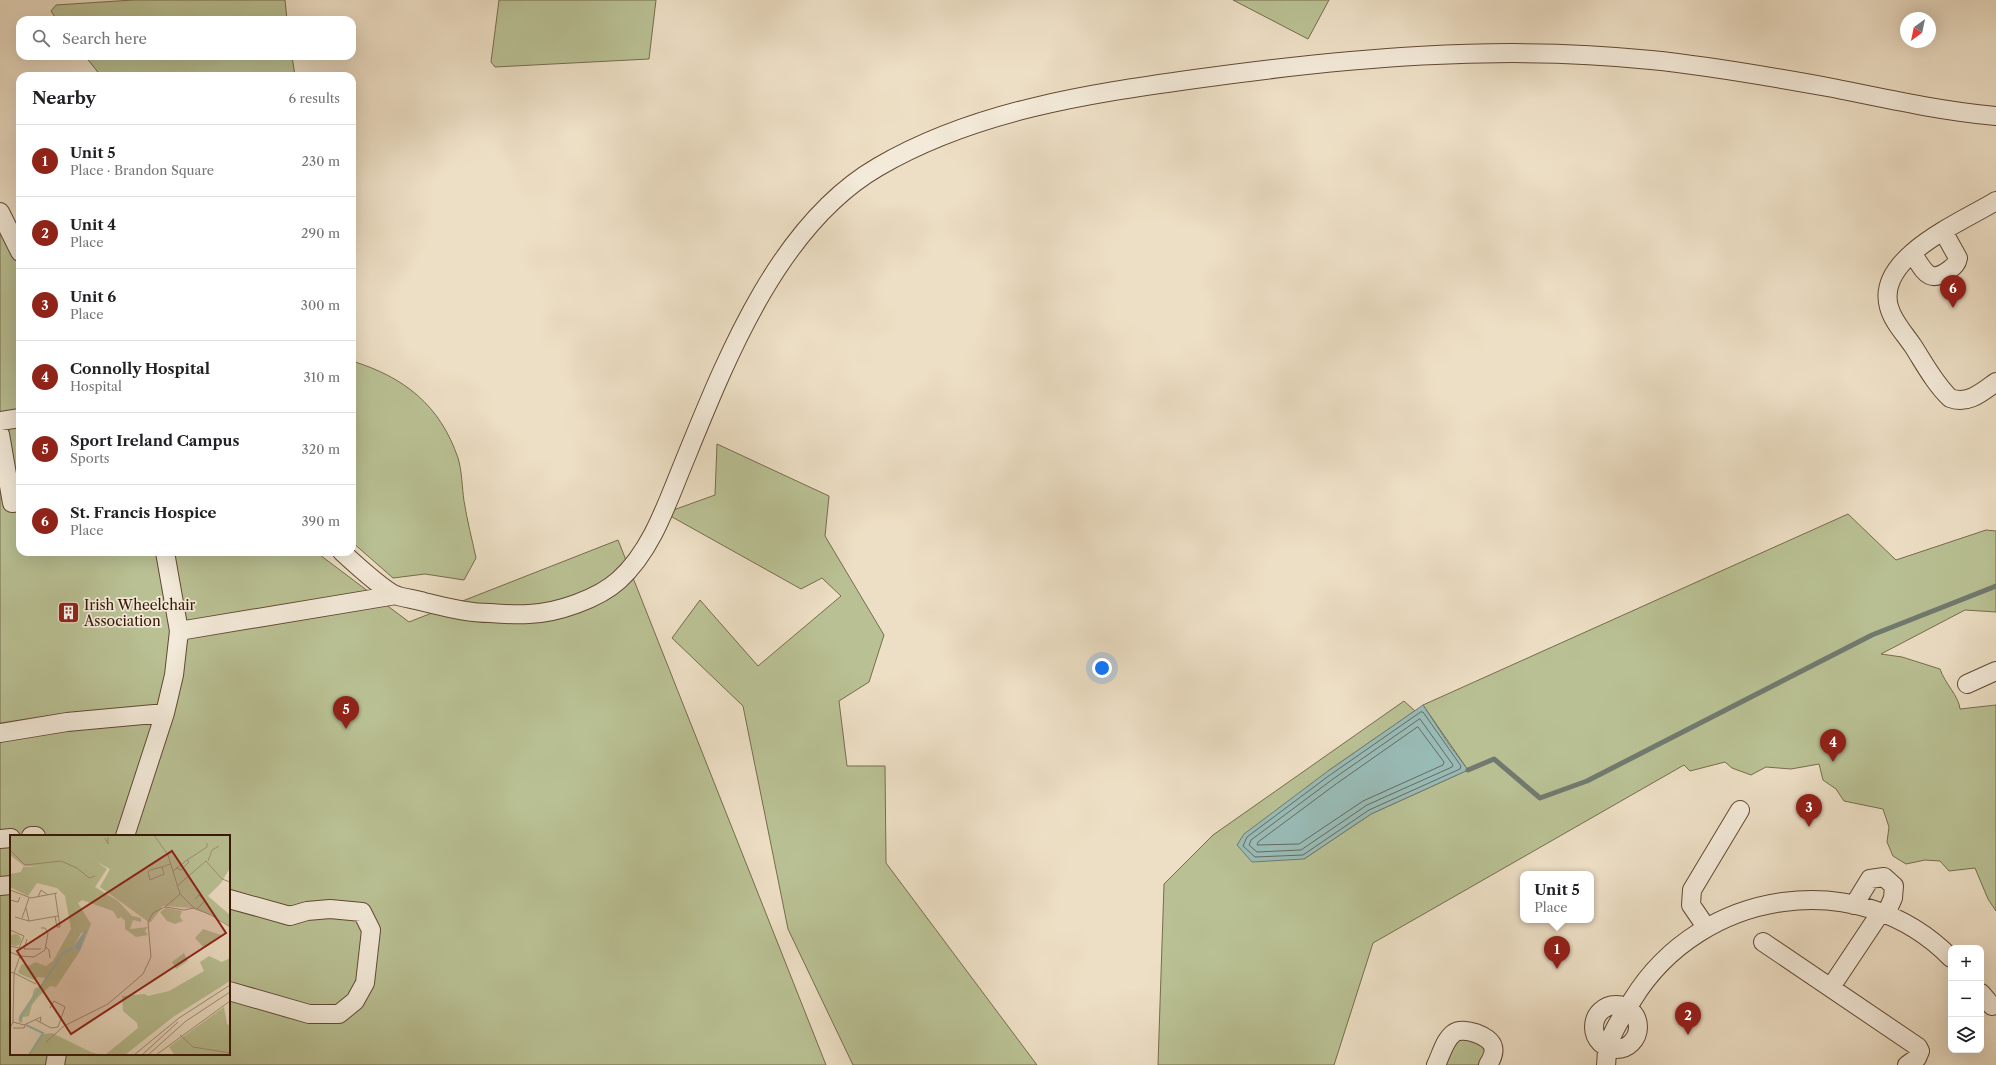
<!DOCTYPE html>
<html lang="en">
<head>
<meta charset="utf-8">
<style>
  body { margin:0; font-family:"Libre Caslon Text",serif; background:#f6f6f6; color:#202124 }
  .controls { position:absolute; right:12px; bottom:12px; display:grid; overflow:hidden; border-radius:8px; box-shadow:0 4px 16px #0002 }
  .controls button { width:36px; height:36px; display:grid; place-items:center; padding:0; border:0; border-bottom:1px solid #e0e0e0; background:#fff; color:#202124; font:20px sans-serif }
  .compass { position:absolute; left:1900px; top:12px; width:36px; height:36px; border-radius:50%; background:#fff; box-shadow:0 4px 16px #0002; rotate:213deg }
  .you { position:absolute; left:1102px; top:668px; width:14px; height:14px; margin:-10px; border:3px solid #fff; border-radius:50%; background:#1a73e8; box-shadow:0 0 0 6px #1a73e833 }
  .badge { display:grid; place-items:center; width:26px; height:26px; border-radius:50%; background:#8f2418; color:#fff; font-size:13px; font-weight:700 }
  .pin { position:absolute; translate:-50% -33px; filter:drop-shadow(0 1px 2px #0008) }
  .pin::after { content:''; position:absolute; top:21px; width:14px; height:12px; background:inherit; clip-path:polygon(0 0,100% 0,50% 100%) }
  .popup { position:absolute; left:1520px; top:871px; width:74px; height:52px; box-sizing:border-box; display:grid; place-content:center; border-radius:8px; background:#fff; filter:drop-shadow(0 1px 3px #0005); font-size:13px; white-space:nowrap; color:#757577 }
  .popup b { font-size:15px; color:#202124 }
  .popup::after { content:''; position:absolute; left:50%; top:100%; margin-left:-8px; border:8px solid transparent; border-top-color:#fff }
  .list { margin:0; padding:0; list-style:none }
  h2 { display:flex; justify-content:space-between; align-items:center; height:52px; margin:0; padding:0 16px; font-size:17px }
  h2 small { font-size:13px; font-weight:400; color:#757577 }
  .list li { display:grid; grid-template-columns:26px 1fr auto; gap:12px; align-items:center; box-sizing:border-box; height:72px; padding:0 16px; border-top:1px solid #e0e0e0 }
  .list b { display:block; font-size:15px; white-space:nowrap }
  .list p { margin:0; font-size:13px; white-space:nowrap; color:#757577 }
  .list em { font-size:13px; font-style:normal; color:#757577 }
  .icon { flex:none; width:22px; height:22px; fill:none; stroke:currentColor; stroke-width:2; stroke-linecap:round; stroke-linejoin:round }
  .map { position:relative; flex:none; width:1996px; height:1065px; overflow:hidden }
  .search { position:absolute; background:#fff; box-shadow:0 4px 16px #0002; left:16px; top:16px; width:340px; height:44px; display:flex; align-items:center; gap:10px; box-sizing:border-box; padding:0 14px; border-radius:12px; color:#757577; font-size:15px }
  .panel { position:absolute; background:#fff; box-shadow:0 4px 16px #0002; left:16px; top:72px; width:340px; height:484px; border-radius:12px }
  .map>svg:first-child { display:block }
  .green { fill:#b9c194; stroke:#776c4c; fill-rule:evenodd }
  .water { fill:#99bcb7; stroke:#717a6f }
  .lines { fill:none; stroke-linecap:round; stroke-linejoin:round }
  .shore { stroke:#676a5e; stroke-width:1 }
  .stream { stroke:#717a6f; stroke-width:5 }
  .minor-casing { stroke:#634934; stroke-width:20 }
  .minor { stroke:#f3ead9; stroke-width:18 }
  .labels { text-anchor:middle; dominant-baseline:central; stroke-width:3.5; stroke-linejoin:round; paint-order:stroke }
  .poi-label { font-size:14px; fill:#351704; stroke:#f3ead9; text-anchor:start }
  .inset-river { fill:none; stroke:#99bcb7; stroke-width:2 }
  .inset-road { fill:none; stroke:#a38f78; stroke-width:1 }
  .view { fill:#8f2418; fill-opacity:0.15; stroke:#8f2418; stroke-width:2 }
  .inset-edge { fill:none; stroke:#351704; stroke-width:2 }
</style>
</head>
<body>
<div class="map">
<svg width="1996" height="1065" viewBox="0 0 1996 1065">
  <rect width="100%" height="100%" fill="#eddfc5"/>
  <filter id="stains"><feTurbulence type="fractalNoise" baseFrequency=".005" numOctaves="4"/><feColorMatrix values="0 0 0 0 .2 0 0 0 0 .09 0 0 0 0 .02 0 0 0 .5 -.17"/></filter>
  <radialGradient id="worn" r=".72"><stop offset=".6" stop-color="#630" stop-opacity="0"/><stop offset="1" stop-color="#630" stop-opacity=".3"/></radialGradient>
  <path class="green" d="M 133,0 L 285,0 L 287,20 L 57,20 L 51,11 L 56,5 Z
    M 499,0 L 656,0 L 649,59 L 495,67 L 491,62 Z
    M 1233,0 L 1329,0 L 1308,39 Z
    M 85,56 L 292,56 L 295,76 L 101,76 Z
    M 0,211 L 20,248 L 20,552 L 316,552 L 409,622 L 618,540 L 826,1065 L 0,1065 ZM 11,836 L 229,836 L 229,1054 L 11,1054 Z
    M 352,361 C 404,377 440,405 458,458 C 462,471 462,487 464,501 C 467,520 472,539 476,558 L 464,580 L 425,574 L 393,578 L 352,542 Z
    M 717,444 L 829,496 L 825,536 L 884,635 L 869,682 L 839,701 L 847,766 L 885,766 L 886,863 L 1037,1065 L 853,1065 L 788,929 L 743,706 L 672,638 L 700,600 L 758,666 L 841,596 L 822,578 L 801,589 L 665,513 L 715,495 Z
    M 1848,514 L 1896,560 L 1986,530 L 1996,531 L 1996,612 L 1965,610 L 1881,654 L 1902,657 L 1940,669 C 1945,684 1959,696 1960,709 L 1996,705 L 1996,911 L 1988,899 L 1975,868 L 1949,871 L 1940,861 L 1925,860 L 1906,864 L 1893,856 L 1887,842 L 1889,827 L 1883,809 L 1844,801 L 1836,789 L 1823,780 L 1819,764 L 1791,769 L 1766,767 L 1751,775 L 1732,768 L 1725,762 L 1690,771 L 1684,765 L 1373,943 L 1334,1065 L 1158,1065 L 1164,884 L 1213,835 L 1404,701 L 1415,711 L 1328,771 L 1304,859 L 1371,814 L 1468,770 L 1423,705 Z
    M 1475,1039 L 1486,1050 L 1483,1065 L 1444,1065 L 1456,1040 Z"/>
  <path class="water" d="M 1423,705 L 1448,743 L 1468,770 L 1371,814 L 1304,859 L 1252,862 L 1237,845 L 1244,834 L 1328,771 Z"/>
  <g class="lines">
    <path class="shore" d="M 1421,712 L 1423,712 L 1461,766 L 1460,769 L 1369,810 L 1303,855 L 1255,857 L 1243,846 L 1247,837 L 1330,775 Z
      M 1420,719 L 1453,765 L 1452,767 L 1367,805 L 1301,850 L 1257,852 L 1249,845 L 1251,840 L 1333,779 Z
      M 1418,727 L 1444,762 L 1443,765 L 1363,801 L 1299,844 L 1257,845 L 1258,842 L 1336,784 Z"/>
    <path class="stream" d="M 1468,770 L 1494,759 L 1540,798 L 1587,781 L 1872,635 L 1996,586"/>
    <defs>
      <path id="minor" d="M 1996,201 C 1962,222 1875,257 1889,307 C 1893,322 1905,334 1913,346 C 1924,363 1935,384 1950,398 C 1968,405 1982,392 1996,382
        M 0,212 L 20,252
        M 1912,253 C 1924,270 1928,285 1949,270 C 1954,266 1957,264 1958,258 L 1943,231
        M 0,421 L 20,418
        M 0,434 L 12,503 L 20,502
        M 342,552 C 355,564 380,587 395,595 C 403,598 415,599 424,602 C 446,607 467,613 490,613 C 503,614 516,615 529,614 C 557,613 598,599 619,580 C 652,550 667,503 684,462 C 726,359 778,225 878,167 C 974,111 1087,94 1195,79 C 1346,58 1498,44 1651,60 C 1711,66 1773,77 1833,88 C 1887,99 1941,111 1996,116
        M 179,631 L 396,595
        M 1967,684 L 1996,671
        M 0,733 L 67,722 L 165,713
        M 31,836 L 36,836
        M 125,836 L 165,713 L 174,675 L 179,631 L 165,552
        M 0,839 L 11,838
        M 0,886 L 11,885
        M 229,899 L 290,916 L 307,911 L 330,909 L 362,912 L 371,930 L 365,983 L 355,1001 L 339,1014 L 309,1014 L 229,991
        M 1854,905 L 1870,879 L 1884,877 L 1894,886 L 1893,898 L 1886,914
        M 1706,927 L 1691,905 L 1692,890 L 1740,810
        M 1763,942 L 1918,1047 L 1920,1051 L 1917,1058 L 1907,1065
        M 1831,987 L 1881,912
        M 1981,993 L 1992,1006
        M1594 1027a22 22 0 1 1 44 0a22 22 0 1 1-44 0Z
        M 55,1065 L 57,1054
        M 1436,1065 C 1441,1055 1445,1039 1454,1033 C 1463,1026 1491,1036 1493,1047 C 1495,1053 1491,1060 1488,1065
        M 1606,1065 C 1607,1059 1606,1052 1608,1047 C 1612,1030 1624,1014 1633,999 C 1701,889 1859,864 1951,958"/>
    </defs>
    <use href="#minor" class="minor-casing"/>
    <use href="#minor" class="minor"/>
  </g>
  <defs>
    <symbol id="building-square" viewBox="-11 -11 22 22"><rect x="-9" y="-9" width="18" height="18" rx="4" fill="#8f2418" stroke="#f3ead9"/><path d="M-4-6H4V6H1V3H-1V6H-4ZM-2.5-4.3h1.7v1.8h-1.7ZM.8-4.3h1.7v1.8H.8ZM-2.5-1h1.7V.8h-1.7ZM.8-1h1.7V.8H.8Z" fill="#fff"/></symbol>
  </defs>
  <g fill-rule="evenodd">
    <use href="#building-square" x="56" y="600" width="25" height="25"/>
  </g>
  <g class="labels">
    <g class="poi-label">
      <text x="84" y="605">Irish Wheelchair<tspan x="84" dy="16">Association</tspan></text>
    </g>
  </g>
  <g transform="translate(10 835)">
    <rect width="220" height="220" fill="#eddfc5"/>
    <path d="M 0,0 L 220,0 L 220,33 L 211,48 L 198,61 L 220,80 L 220,89 L 219,91 L 204,81 L 181,73 L 153,71 L 140,88 L 90,52 L 100,34 L 87,27 L 97,34 L 85,52 L 108,66 L 122,81 L 131,83 L 131,87 L 123,85 L 120,94 L 138,92 L 135,96 L 138,100 L 126,102 L 115,94 L 115,86 L 111,82 L 108,84 L 103,76 L 72,65 L 68,68 L 81,89 L 71,115 L 77,96 L 71,98 L 63,113 L 70,116 L 46,152 L 40,151 L 29,161 L 22,170 L 19,181 L 13,182 L 12,188 L 9,187 L 9,181 L 22,162 L 24,154 L 32,150 L 36,143 L 28,142 L 24,145 L 10,139 L 8,137 L 12,129 L 19,131 L 25,127 L 36,131 L 43,126 L 61,94 L 55,61 L 47,53 L 27,48 L 18,61 L 0,52 L 0,39 L 11,37 L 13,32 L 31,31 L 14,31 L 0,20 ZM 156,73 L 172,76 L 170,82 L 173,86 L 165,89 L 157,86 L 150,77 ZM 193,94 L 211,100 L 211,101 L 194,113 L 185,103 ZM-1 105a6 6 0 1 1 12 0a6 6 0 1 1-12 0ZM 174,118 L 178,126 L 166,134 L 162,127 ZM 199,121 L 212,127 L 220,123 L 220,146 L 163,182 L 115,220 L 95,220 L 128,193 L 127,188 L 113,176 L 112,161 L 135,159 L 138,161 L 159,156 L 194,136 L 190,127 ZM 214,172 L 217,189 L 220,191 L 220,220 L 165,220 L 159,212 ZM 42,198 L 81,217 L 91,220 L 18,220 L 33,199 Z" fill="#b9c194"/>
    <path d="M 75,95 L 77,96 L 70,116 L 63,113 Z" fill="#99bcb7"/>
    <path class="inset-river" d="M 9,185 L 53,118 L 63,113M 16,190 L 33,198 L 19,220"/>
    <path class="inset-road" d="M 144,0 L 158,20 L 170,59 L 184,73 L 201,80 L 220,92M 95,3 L 98,9 L 98,2M 0,15 L 15,30 L 51,26 L 67,33 L 79,43 L 85,41M 177,25 L 197,12 L 197,8M 198,26 L 202,15 L 209,11M 152,32 L 154,39 L 140,45 L 138,37 L 140,35 L 152,32 L 160,29 L 161,29M 163,36 L 177,25 L 179,27 L 171,35 L 166,33M 167,51 L 196,26 L 212,44 L 220,47M 0,55 L 21,63 L 47,58M 28,62 L 31,55 L 38,60M 185,64 L 189,60 L 195,66 L 187,74M 0,65 L 8,67 L 10,62M 155,72 L 170,59M 16,73 L 19,86M 45,81 L 47,92 L 50,92 L 45,58M 5,82 L 19,86 L 48,81M 12,83 L 19,63M 0,95 L 14,101 L 9,113 L 0,111M 17,104 L 14,114 L 31,114M 36,112 L 39,115 L 40,123M 0,117 L 10,121 L 4,138 L 0,137M 10,121 L 24,122 L 35,115 L 38,98 L 35,93 L 31,93M 26,185 L 41,193 L 48,192 L 55,172 L 44,166 L 40,173M 3,187 L 14,190 L 31,182 L 30,187M 0,193 L 3,187 L 4,138 L 26,149M 3,193 L 14,193 L 15,190M 170,200 L 183,212 L 220,218M 36,207 L 54,191 L 98,169 L 133,139 L 141,122 L 138,87 L 143,78 L 155,72 L 174,75 L 184,73M 124,220 L 169,183 L 220,150M 132,220 L 168,187M 138,220 L 176,186 L 220,157M 146,220 L 220,166"/>
    <path class="view" d="M 162,16 L 216,98 L 61,199 L 7,116 Z"/>
    <rect width="220" height="220" class="inset-edge"/>
  </g>
  <rect width="100%" height="100%" filter="url(#stains)"/>
  <rect width="100%" height="100%" fill="url(#worn)"/>
</svg>
<div class="controls">
<button>+</button>
<button>−</button>
<button><svg class="icon" aria-label="layers" viewBox="0 0 24 24"><path d="M12 4l9 5-9 5-9-5zM3 14l9 5 9-5"/></svg></button>
</div>
<svg class="compass" viewBox="-18 -18 36 36"><path d="M0-13l5 13h-10z" fill="#e53935"/><path d="M0 13l5-13h-10z" fill="#757577"/></svg>
<div class="you"></div>
<div class="pin badge" style="left:1557px;top:969px">1</div>
<div class="popup"><b>Unit 5</b>Place</div>
<div class="pin badge" style="left:1688px;top:1035px">2</div>
<div class="pin badge" style="left:1809px;top:827px">3</div>
<div class="pin badge" style="left:1833px;top:762px">4</div>
<div class="pin badge" style="left:346px;top:729px">5</div>
<div class="pin badge" style="left:1953px;top:308px">6</div>
<div class="search"><svg class="icon" aria-label="search" viewBox="0 0 24 24"><circle cx="10" cy="10" r="6"/><path d="M15 15l6 6"/></svg>Search here</div>
<section class="panel">
<h2>Nearby<small>6 results</small></h2>
<ul class="list">
<li><span class="badge">1</span><div><b>Unit 5</b><p>Place · Brandon Square</p></div><em>230 m</em></li>
<li><span class="badge">2</span><div><b>Unit 4</b><p>Place</p></div><em>290 m</em></li>
<li><span class="badge">3</span><div><b>Unit 6</b><p>Place</p></div><em>300 m</em></li>
<li><span class="badge">4</span><div><b>Connolly Hospital</b><p>Hospital</p></div><em>310 m</em></li>
<li><span class="badge">5</span><div><b>Sport Ireland Campus</b><p>Sports</p></div><em>320 m</em></li>
<li><span class="badge">6</span><div><b>St. Francis Hospice</b><p>Place</p></div><em>390 m</em></li>
</ul>
</section>
</div>
</body>
</html>
